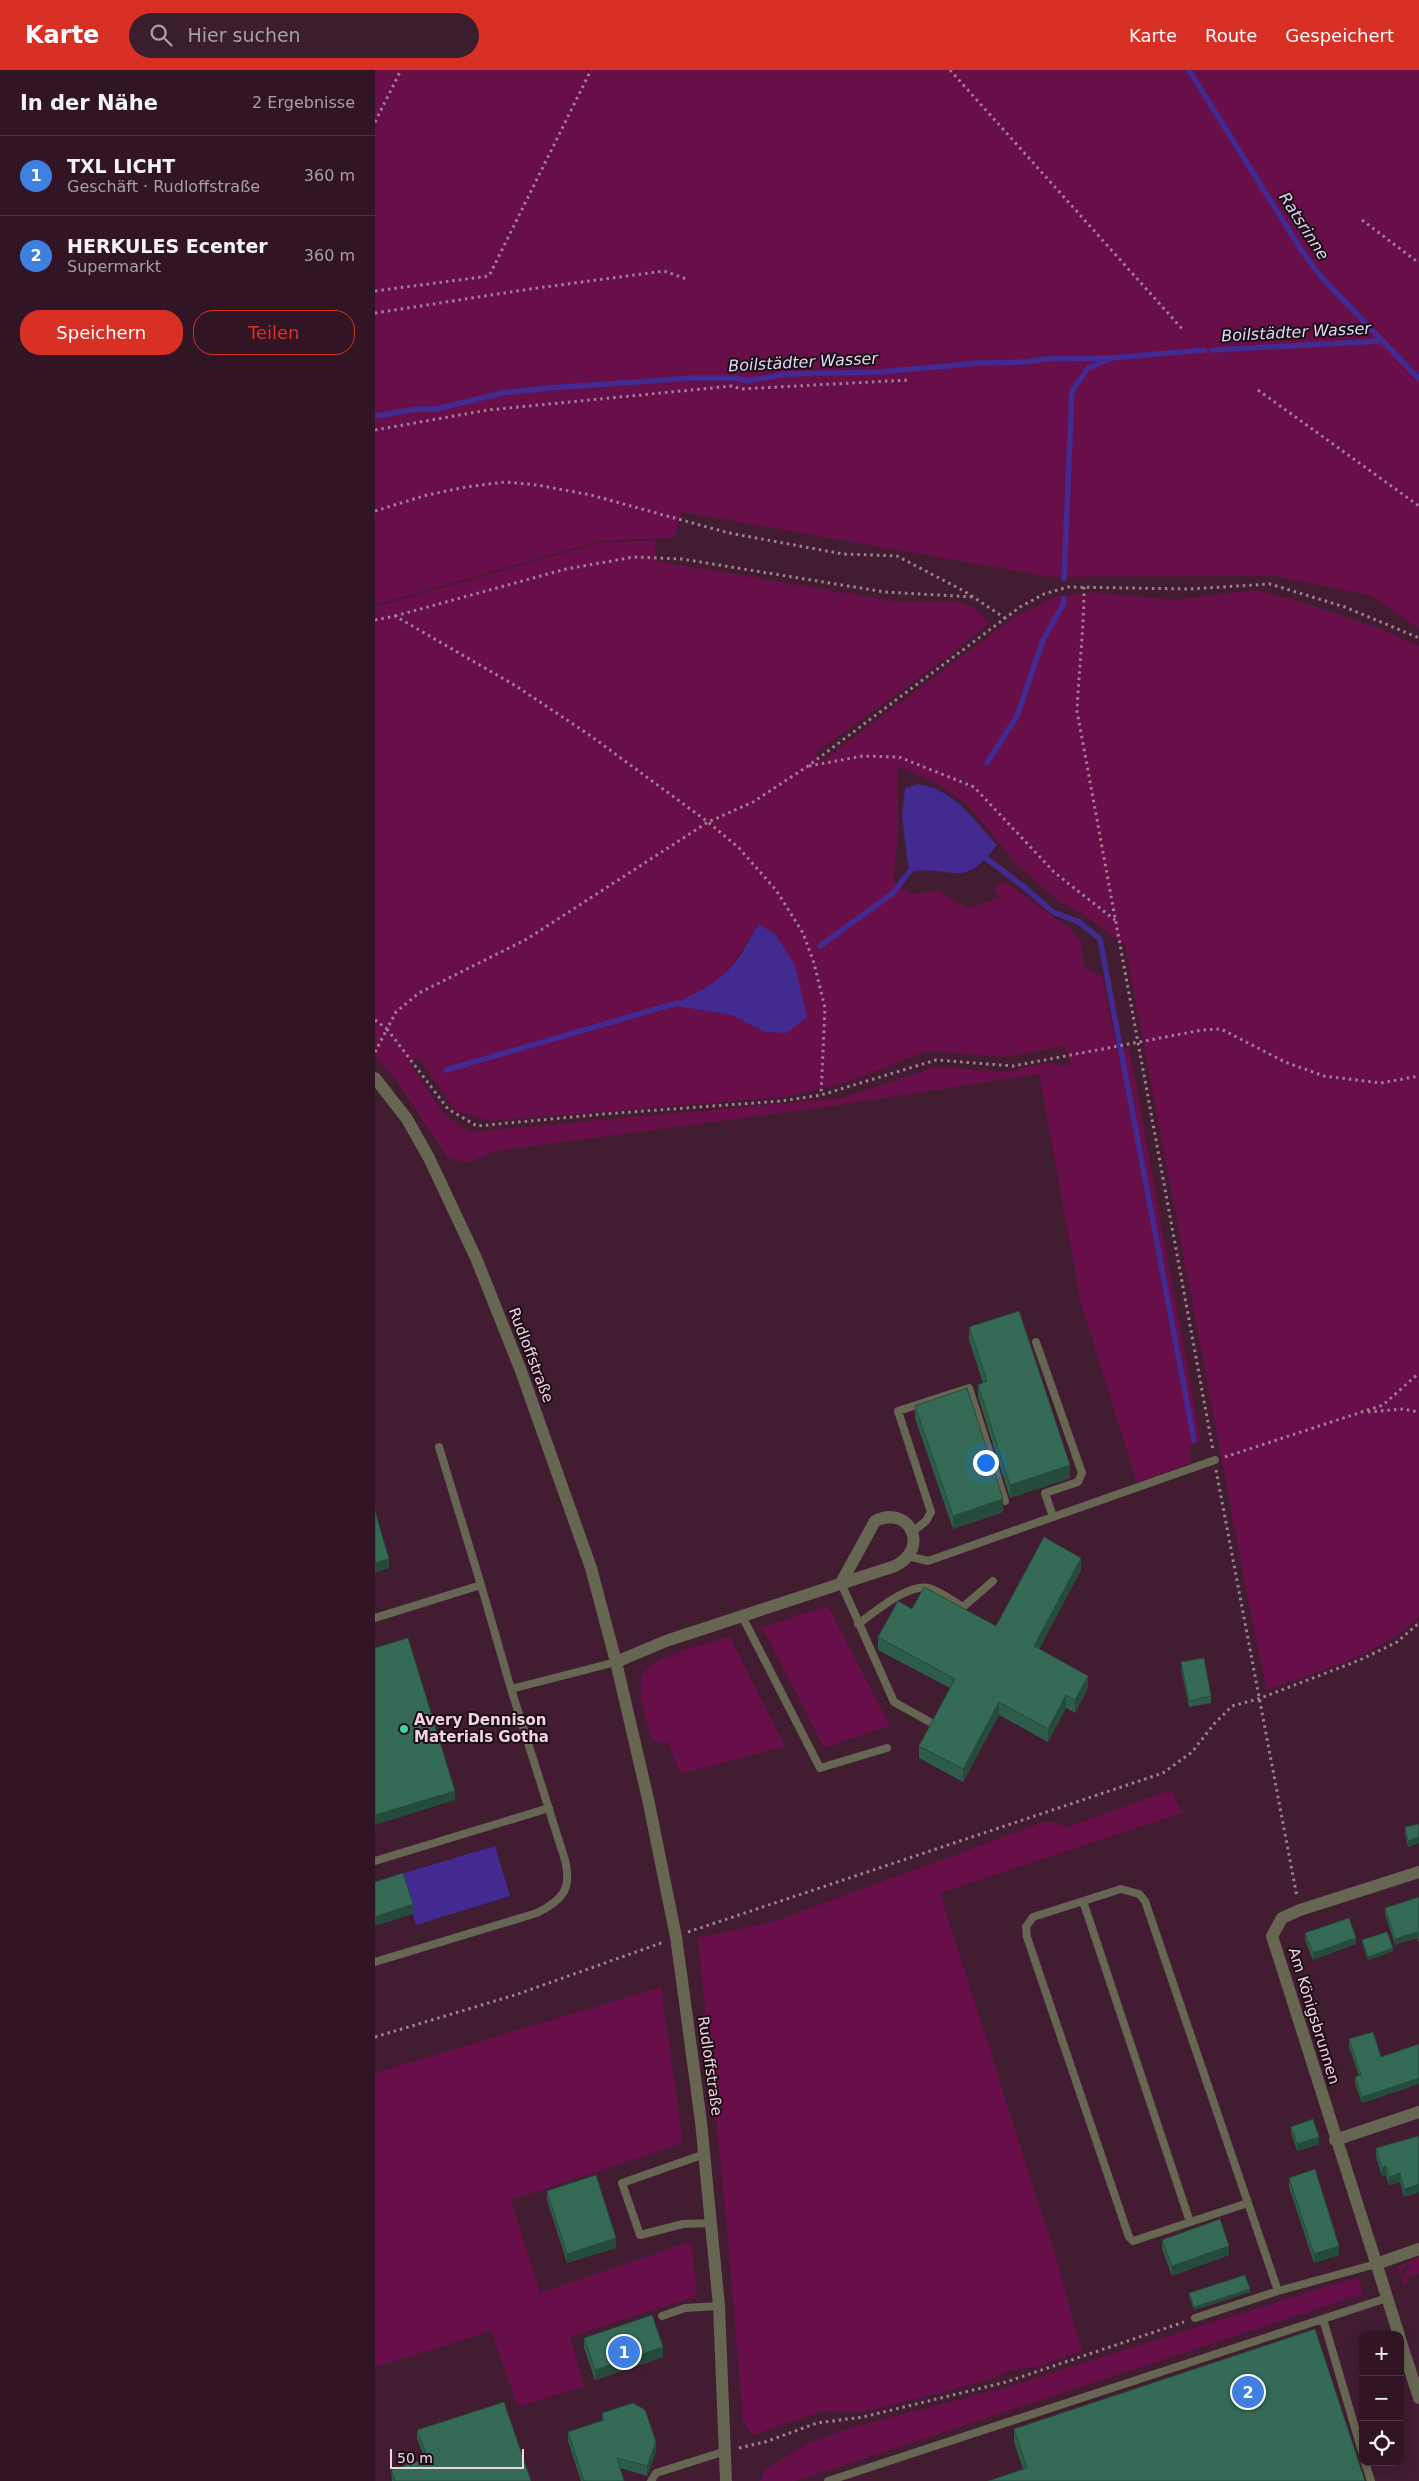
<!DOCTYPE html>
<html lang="de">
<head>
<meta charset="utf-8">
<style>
  body { margin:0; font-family:"DejaVu Sans",sans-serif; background:#3a1e2d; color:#f1f3f6 }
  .controls { position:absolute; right:15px; bottom:15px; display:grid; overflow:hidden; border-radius:10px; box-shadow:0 2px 8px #0003 }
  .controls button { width:45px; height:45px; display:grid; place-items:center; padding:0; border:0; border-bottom:1px solid #4d3442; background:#321525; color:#f1f3f6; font:25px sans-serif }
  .scale { position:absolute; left:15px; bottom:12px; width:134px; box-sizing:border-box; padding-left:5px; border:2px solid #efd5e2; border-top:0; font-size:14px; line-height:18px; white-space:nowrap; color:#efd5e2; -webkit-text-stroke:4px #1e0d16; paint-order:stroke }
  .you { position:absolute; left:610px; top:1392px; width:18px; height:18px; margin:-12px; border:4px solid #fff; border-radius:50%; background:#1a73e8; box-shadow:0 0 0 8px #1a73e833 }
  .badge { display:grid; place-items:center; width:32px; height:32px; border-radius:50%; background:#d93025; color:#fff; font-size:16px; font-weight:700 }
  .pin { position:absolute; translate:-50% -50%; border:2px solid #fff; box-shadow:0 1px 5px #0006 }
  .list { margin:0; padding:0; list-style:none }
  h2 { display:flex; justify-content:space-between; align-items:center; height:65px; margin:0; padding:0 20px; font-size:21px }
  h2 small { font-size:16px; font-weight:400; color:#a89fa7 }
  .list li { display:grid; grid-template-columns:32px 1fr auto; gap:15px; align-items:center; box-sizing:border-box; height:80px; padding:0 20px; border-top:1px solid #4d3442 }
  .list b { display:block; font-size:19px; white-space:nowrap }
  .list p { margin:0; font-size:16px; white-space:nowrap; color:#a89fa7 }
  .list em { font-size:16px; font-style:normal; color:#a89fa7 }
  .actions { display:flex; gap:10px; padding:15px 20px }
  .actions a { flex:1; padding:11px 0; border:1px solid #d93025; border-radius:20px; text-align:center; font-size:18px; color:#d93025 }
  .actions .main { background:#d93025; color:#fff }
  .icon { flex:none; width:28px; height:28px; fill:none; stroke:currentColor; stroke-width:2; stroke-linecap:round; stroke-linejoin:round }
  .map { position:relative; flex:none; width:1044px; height:2411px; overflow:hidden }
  header { display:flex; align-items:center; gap:30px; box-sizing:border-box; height:70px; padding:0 25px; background:#d93025; color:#fff }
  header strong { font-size:24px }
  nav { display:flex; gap:28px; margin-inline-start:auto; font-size:18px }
  .search { width:350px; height:45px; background:#3a1e2d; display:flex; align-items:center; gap:12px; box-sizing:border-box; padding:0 18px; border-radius:28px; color:#a89fa7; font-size:19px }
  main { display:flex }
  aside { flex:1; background:#321525 }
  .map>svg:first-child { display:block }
  .green { fill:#680e49; fill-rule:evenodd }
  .water { fill:#422a90 }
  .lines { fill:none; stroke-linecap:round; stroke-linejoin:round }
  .stream { stroke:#422a90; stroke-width:5.5 }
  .path { stroke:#9f8090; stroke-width:3; stroke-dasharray:2.5 4; stroke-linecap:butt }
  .service { stroke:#666652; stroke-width:8 }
  .minor { stroke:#666652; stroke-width:12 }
  .wall { fill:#2e5c4a }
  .shaded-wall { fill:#254b3c }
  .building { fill:#356b56; stroke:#254b3c }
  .poi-dot { fill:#3cd4a4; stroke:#1e0d16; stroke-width:2 }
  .labels { text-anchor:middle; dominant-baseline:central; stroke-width:4; stroke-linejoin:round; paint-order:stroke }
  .street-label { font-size:15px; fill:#efd5e2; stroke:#1e0d16 }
  .poi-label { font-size:15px; font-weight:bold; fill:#efd5e2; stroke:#1e0d16; text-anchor:start }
  .water-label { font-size:16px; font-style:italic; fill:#dbdaf6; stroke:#1e0d16 }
</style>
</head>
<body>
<header>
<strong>Karte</strong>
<div class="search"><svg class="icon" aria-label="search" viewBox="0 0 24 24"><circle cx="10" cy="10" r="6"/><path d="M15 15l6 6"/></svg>Hier suchen</div>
<nav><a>Karte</a><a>Route</a><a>Gespeichert</a></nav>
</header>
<main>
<aside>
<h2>In der Nähe<small>2 Ergebnisse</small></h2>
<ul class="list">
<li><span class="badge" style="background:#3f7fe0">1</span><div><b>TXL LICHT</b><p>Geschäft · Rudloffstraße</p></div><em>360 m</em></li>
<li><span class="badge" style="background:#3f7fe0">2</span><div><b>HERKULES Ecenter</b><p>Supermarkt</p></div><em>360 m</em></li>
</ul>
<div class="actions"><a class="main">Speichern</a><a>Teilen</a></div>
</aside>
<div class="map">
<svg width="1044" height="2411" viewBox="0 0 1044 2411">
  <rect width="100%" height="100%" fill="#421c31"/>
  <path class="green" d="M 0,0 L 1044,0 L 1044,559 L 995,525 L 899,506 L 676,507 L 307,442 L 299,468 L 224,471 L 0,535 Z
    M 280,470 L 281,491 L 518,531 L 581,531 L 601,539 L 614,553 L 569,590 L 440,683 L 447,691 L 638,548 L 679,527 L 716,522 L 799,530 L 878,520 L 917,529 L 1004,558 L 1044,576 L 1044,1546 C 1014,1582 937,1603 892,1620 L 878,1556 L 750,875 L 706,843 L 683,831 L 640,793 L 593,735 L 562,714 L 523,696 L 523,766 L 518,810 L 535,824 L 562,821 L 593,838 L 625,827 L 619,817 L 630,812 L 696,859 L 706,871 L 709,897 L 727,906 L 742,980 L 754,977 L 826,1372 L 815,1375 L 815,1393 L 762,1413 L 706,1233 L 664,1004 L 437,1039 L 120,1081 L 91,1093 L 73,1088 L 20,1008 L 0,986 L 0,537 L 224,473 ZM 385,854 L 411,963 L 390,962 L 356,945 L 297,935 C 310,927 327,922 340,914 C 361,899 368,873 385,854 ZM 690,976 L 696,994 L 685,997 L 678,992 L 630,1002 L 561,997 L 466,1028 L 95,1062 L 69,1044 L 35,994 L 43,987 L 81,1041 L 115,1051 L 410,1027 L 469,1013 L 553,981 L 630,987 Z
    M 453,1536 L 515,1656 L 449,1678 L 387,1557 Z
    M 355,1567 L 410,1676 L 306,1704 L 293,1673 L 277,1671 C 273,1656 261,1620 267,1606 C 277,1585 334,1573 355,1567 Z
    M 796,1720 L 807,1743 L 565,1823 L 680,2185 L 707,2281 L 661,2297 L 640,2299 L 618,2308 L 534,2331 L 486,2342 L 447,2341 L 377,2365 L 368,2351 L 351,2147 L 323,1868 L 400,1851 L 672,1751 L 693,1757 Z
    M 286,1917 L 308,2073 L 136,2130 L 165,2223 L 316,2171 L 322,2226 L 195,2267 L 209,2316 L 143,2337 L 116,2261 L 0,2297 L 0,2003 Z
    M 1044,2187 L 1044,2203 L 1032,2207 L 1033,2213 L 1028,2215 L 1028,2207 L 1036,2194 L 1029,2197 L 1022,2207 L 1023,2197 Z
    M 983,2207 L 988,2224 L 420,2411 L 385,2411 L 390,2400 L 431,2374 L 478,2357 L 625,2319 Z"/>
  <path class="water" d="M 543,714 C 579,719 599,750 622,775 C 587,822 579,794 534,802 L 527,747 L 530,718 Z
    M 384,854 L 400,864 L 420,895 L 432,947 L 411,963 L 390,962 L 356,945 L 296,935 C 320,924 342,914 359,894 C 369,882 375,866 384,854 Z
    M 120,1776 L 135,1826 L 41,1855 L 26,1804 Z"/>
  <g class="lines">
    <path class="stream" d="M 814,0 L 927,181 L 948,209 L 1044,309
      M 838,280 L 1005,271
      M 0,346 L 42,339 L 62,339 L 127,323 L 174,318 L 318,308 L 362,308 L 372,311 L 412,304 L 505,302 L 604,293 L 651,292 L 671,289 L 736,288 L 830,280
      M 689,509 L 697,321 L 713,298 L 733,290
      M 612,693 L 642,646 L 668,570 L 688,535 L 689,528
      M 612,789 L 648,816 L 678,842 L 704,852 L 725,869 L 819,1370
      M 445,876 L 518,823 L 538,797
      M 71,1000 L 302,933"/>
    <path class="path" d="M 575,0 L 809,261
      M 0,52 L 26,0
      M 987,150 L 1044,193
      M 0,221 L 114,206 L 216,0
      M 0,243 L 155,219 L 289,201 L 314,210
      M 883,320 L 1044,436
      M 0,360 L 113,340 L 357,316 L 366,319 L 533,310
      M 0,441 L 52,425 L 91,417 L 130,412 L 162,415 L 216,425 L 354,463 L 468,484 L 522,486 L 589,521 L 630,548
      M 709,517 C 709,558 704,599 702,641 L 838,1380
      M 20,546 L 191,499 L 259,487 L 307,489 L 510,522 L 598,527
      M 0,550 L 20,546 L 141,616 L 213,664 L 333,752 L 364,778 L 401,820 L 428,863 L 439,893 L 450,938 L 446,1025
      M 434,696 L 488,686 L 524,687 L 599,717 L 680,803 L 740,850
      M 0,950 L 12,959 L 21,942 L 44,923 L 152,869 L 333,752 L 378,732 L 433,696 L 645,537 L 669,524 L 693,517 L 814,519 L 895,514 L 970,537 L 1044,568
      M 0,982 L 12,959 L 73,1039 L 102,1056 L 229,1044 L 406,1031 L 446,1025 L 561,990 L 638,996 L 827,960 L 846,959 L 910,992 L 949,1006 L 1006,1013 L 1044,1006
      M 993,1342 L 1028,1339 L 1044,1342
      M 850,1387 L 1008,1335 L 1044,1303
      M 841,1400 L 922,1827
      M 313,1862 L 788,1703 L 817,1682 L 839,1654 L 857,1636 L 883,1629 L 985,1590 L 1022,1572 L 1044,1553
      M 0,1967 L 140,1925 L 289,1872
      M 364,2378 L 390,2372 L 442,2353 L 488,2347 L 631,2312 L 809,2252"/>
    <path class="service" d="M 661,1272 L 707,1403 L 703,1412 L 670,1423 L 678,1447
      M 64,1377 L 106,1515
      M 537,1462 L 551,1451 L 556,1442 L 523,1341 L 594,1318 L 630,1431
      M 533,1486 L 553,1491 L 840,1390
      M 466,1513 L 519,1632 L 555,1652
      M 367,1546 L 445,1698 L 512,1678
      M 0,1548 L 106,1515 L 136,1619
      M 483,1554 C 500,1542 533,1513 554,1518 C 565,1521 578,1531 588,1537 L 618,1511
      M 0,1791 L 174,1738
      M 708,1831 L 815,2152
      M 0,1892 L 162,1843 C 188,1830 197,1819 190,1790 L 136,1619 L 241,1592
      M 330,2084 L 247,2113 L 265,2165 L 308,2154 L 336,2153
      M 873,2133 L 758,2171 L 754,2167 L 652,1867 L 651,1857 L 658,1847 L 746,1819 L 764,1824 L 770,1831 L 903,2221
      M 287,2246 L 310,2238 L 344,2236
      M 820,2248 L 903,2221 L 1001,2194
      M 948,2249 L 988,2385
      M 990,2392 L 996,2411
      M 276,2411 L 281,2403 L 351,2381
      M 453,2411 L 1012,2228"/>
    <path class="minor" d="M 0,1008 L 32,1049 L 54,1088 L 101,1188 L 146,1301 L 216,1498 L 241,1592 L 273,1729 L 301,1867 L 311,1940 L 326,2052 L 344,2236 L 351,2411
      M 241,1592 L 291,1571 L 520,1496 C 556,1478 534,1434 500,1451 L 466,1513
      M 960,2070 L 1044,2042
      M 1001,2194 L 1044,2179
      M 1024,2265 L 897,1866 L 907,1848 L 925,1840 L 1044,1802
      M 1025,2269 L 1044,2328"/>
  </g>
  <path class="wall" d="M 594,1257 L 695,1408 L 635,1428 L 603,1327 L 603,1315 L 608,1313 L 594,1270 Z
    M 540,1336 L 628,1442 L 578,1459 L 540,1348 Z
    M 706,1500 L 664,1579 L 713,1618 L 700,1643 L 691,1638 L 673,1672 L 624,1645 L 588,1712 L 544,1688 L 544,1676 L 575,1618 L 503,1580 L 503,1567 L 537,1539 L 621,1556 Z
    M 806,1592 L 836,1626 L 836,1633 L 814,1637 L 806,1599 Z
    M 1044,1754 L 1044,1773 L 1033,1777 L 1030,1763 L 1030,1757 Z
    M 1044,1827 L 1044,1873 L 1042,1868 L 1020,1875 L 1010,1844 L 1010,1838 Z
    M 930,1863 L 981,1874 L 938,1890 L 930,1870 Z
    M 987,1870 L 1018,1881 L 993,1890 L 987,1873 Z
    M 974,1969 L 1006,1987 L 1044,1974 L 1044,2014 L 987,2033 L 980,2014 L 980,2007 L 984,2006 L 974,1976 Z
    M 916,2057 L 944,2074 L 922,2081 L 916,2063 Z
    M 1044,2066 L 1044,2122 L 1029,2127 L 1025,2112 L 1014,2115 L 1011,2105 L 1007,2106 L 1001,2087 L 1001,2078 Z
    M 914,2108 L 964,2185 L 939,2193 L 914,2117 Z
    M 172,2121 L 241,2178 L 192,2193 L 172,2130 Z
    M 787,2170 L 854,2185 L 797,2206 L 787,2179 Z
    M 875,2222 L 819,2240 L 814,2226 L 814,2223 Z
    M 209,2268 L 288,2287 L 220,2310 L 209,2278 Z
    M 227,2343 L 281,2382 L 272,2406 L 245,2398 L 249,2411 L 206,2411 L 193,2371 L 193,2362 L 227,2351 Z
    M 639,2359 L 990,2411 L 648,2399 L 639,2372 Z
    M 42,2360 L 156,2411 L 17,2411 L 16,2400 L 50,2389 L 42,2369 Z"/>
  <path class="shaded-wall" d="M 695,1395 L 695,1408 L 635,1428 L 635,1415 Z
    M 628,1429 L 628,1442 L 578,1459 L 578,1446 Z
    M 706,1488 L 706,1500 L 659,1589 L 659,1576 Z
    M 14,1489 L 14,1498 L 0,1503 L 0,1493 Z
    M 713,1606 L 713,1618 L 700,1643 L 700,1630 Z
    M 691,1625 L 691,1638 L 673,1672 L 673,1659 Z
    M 624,1632 L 624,1645 L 588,1712 L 588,1699 Z
    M 80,1721 L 80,1730 L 0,1755 L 0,1745 Z
    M 1044,1767 L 1044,1773 L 1033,1777 L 1033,1771 Z
    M 38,1834 L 38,1844 L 0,1856 L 0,1847 Z
    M 1042,1862 L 1042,1868 L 1020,1875 L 1020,1869 Z
    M 981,1868 L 981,1874 L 938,1890 L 938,1883 Z
    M 1018,1878 L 1018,1881 L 993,1890 L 993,1887 Z
    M 1044,2008 L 1044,2014 L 987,2033 L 987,2027 Z
    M 944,2067 L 944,2074 L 922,2081 L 922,2074 Z
    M 1011,2096 L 1011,2105 L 1007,2106 L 1007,2098 Z
    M 1025,2103 L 1025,2112 L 1014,2115 L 1014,2107 Z
    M 1044,2114 L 1044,2122 L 1029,2127 L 1029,2119 Z
    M 241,2168 L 241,2178 L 192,2193 L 192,2184 Z
    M 854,2176 L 854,2185 L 797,2206 L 797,2196 Z
    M 964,2176 L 964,2185 L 939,2193 L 939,2184 Z
    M 875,2219 L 875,2222 L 819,2240 L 819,2237 Z
    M 288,2277 L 288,2287 L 220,2310 L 220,2300 Z
    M 281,2372 L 281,2382 L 272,2406 L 272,2396 Z"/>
  <path class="building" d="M 644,1241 L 695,1395 L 635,1415 L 603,1315 L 612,1311 L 594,1257 Z
    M 592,1318 L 628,1429 L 578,1446 L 540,1336 Z
    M 0,1441 L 14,1489 L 0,1493 Z
    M 669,1467 L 706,1488 L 659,1576 L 713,1606 L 700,1630 L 691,1625 L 673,1659 L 624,1632 L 588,1699 L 544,1676 L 580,1609 L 503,1567 L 523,1531 L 537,1539 L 549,1517 L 621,1556 Z
    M 33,1568 L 80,1721 L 0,1745 L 0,1578 Z
    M 829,1588 L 836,1626 L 814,1631 L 806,1592 Z
    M 1044,1754 L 1044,1767 L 1033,1771 L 1030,1757 Z
    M 28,1803 L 38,1834 L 0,1847 L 0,1812 Z
    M 1044,1827 L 1044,1867 L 1042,1862 L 1020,1869 L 1010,1838 Z
    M 974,1848 L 981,1868 L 938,1883 L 930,1863 Z
    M 1012,1862 L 1018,1878 L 993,1887 L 987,1870 Z
    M 998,1962 L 1006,1987 L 1044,1974 L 1044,2008 L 987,2027 L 980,2007 L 986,2005 L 974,1969 Z
    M 938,2049 L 944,2067 L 922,2074 L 916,2057 Z
    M 1044,2066 L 1044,2114 L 1029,2119 L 1025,2103 L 1014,2107 L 1011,2096 L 1007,2098 L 1001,2078 Z
    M 940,2099 L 964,2176 L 939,2184 L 914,2108 Z
    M 221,2105 L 241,2168 L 192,2184 L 172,2121 Z
    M 845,2149 L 854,2176 L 797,2196 L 787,2170 Z
    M 870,2205 L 875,2219 L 819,2237 L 814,2223 Z
    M 277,2245 L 288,2277 L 220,2300 L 209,2268 Z
    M 940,2259 L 990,2411 L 613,2411 L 652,2398 L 639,2359 Z
    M 129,2332 L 156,2411 L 20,2411 L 16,2400 L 53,2388 L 42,2360 Z
    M 258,2333 L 270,2340 L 281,2372 L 272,2396 L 242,2388 L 249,2411 L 209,2411 L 193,2362 L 229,2350 L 227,2343 Z"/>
  <circle class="poi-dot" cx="29" cy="1659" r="5"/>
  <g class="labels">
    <g class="street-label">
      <text transform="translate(156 1285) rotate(69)">Rudloffstraße</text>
      <text transform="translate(939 1946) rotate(73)">Am Königsbrunnen</text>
      <text transform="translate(335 1996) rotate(82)">Rudloffstraße</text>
    </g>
    <g class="poi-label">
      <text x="39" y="1650">Avery Dennison<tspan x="39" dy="17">Materials Gotha</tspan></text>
    </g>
    <g class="water-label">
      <text transform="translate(929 156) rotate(57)">Ratsrinne</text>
      <text transform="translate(921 262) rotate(-3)">Boilstädter Wasser</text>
      <text transform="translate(428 292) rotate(-3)">Boilstädter Wasser</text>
    </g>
  </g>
</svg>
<div class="controls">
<button>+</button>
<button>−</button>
<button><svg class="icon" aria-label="locate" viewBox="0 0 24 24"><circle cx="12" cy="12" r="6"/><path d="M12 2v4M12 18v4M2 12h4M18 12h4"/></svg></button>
</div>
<div class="scale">50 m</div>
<div class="you"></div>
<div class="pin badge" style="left:249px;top:2282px;background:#3f7fe0">1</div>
<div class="pin badge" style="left:873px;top:2322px;background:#3f7fe0">2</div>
</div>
</main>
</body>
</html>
